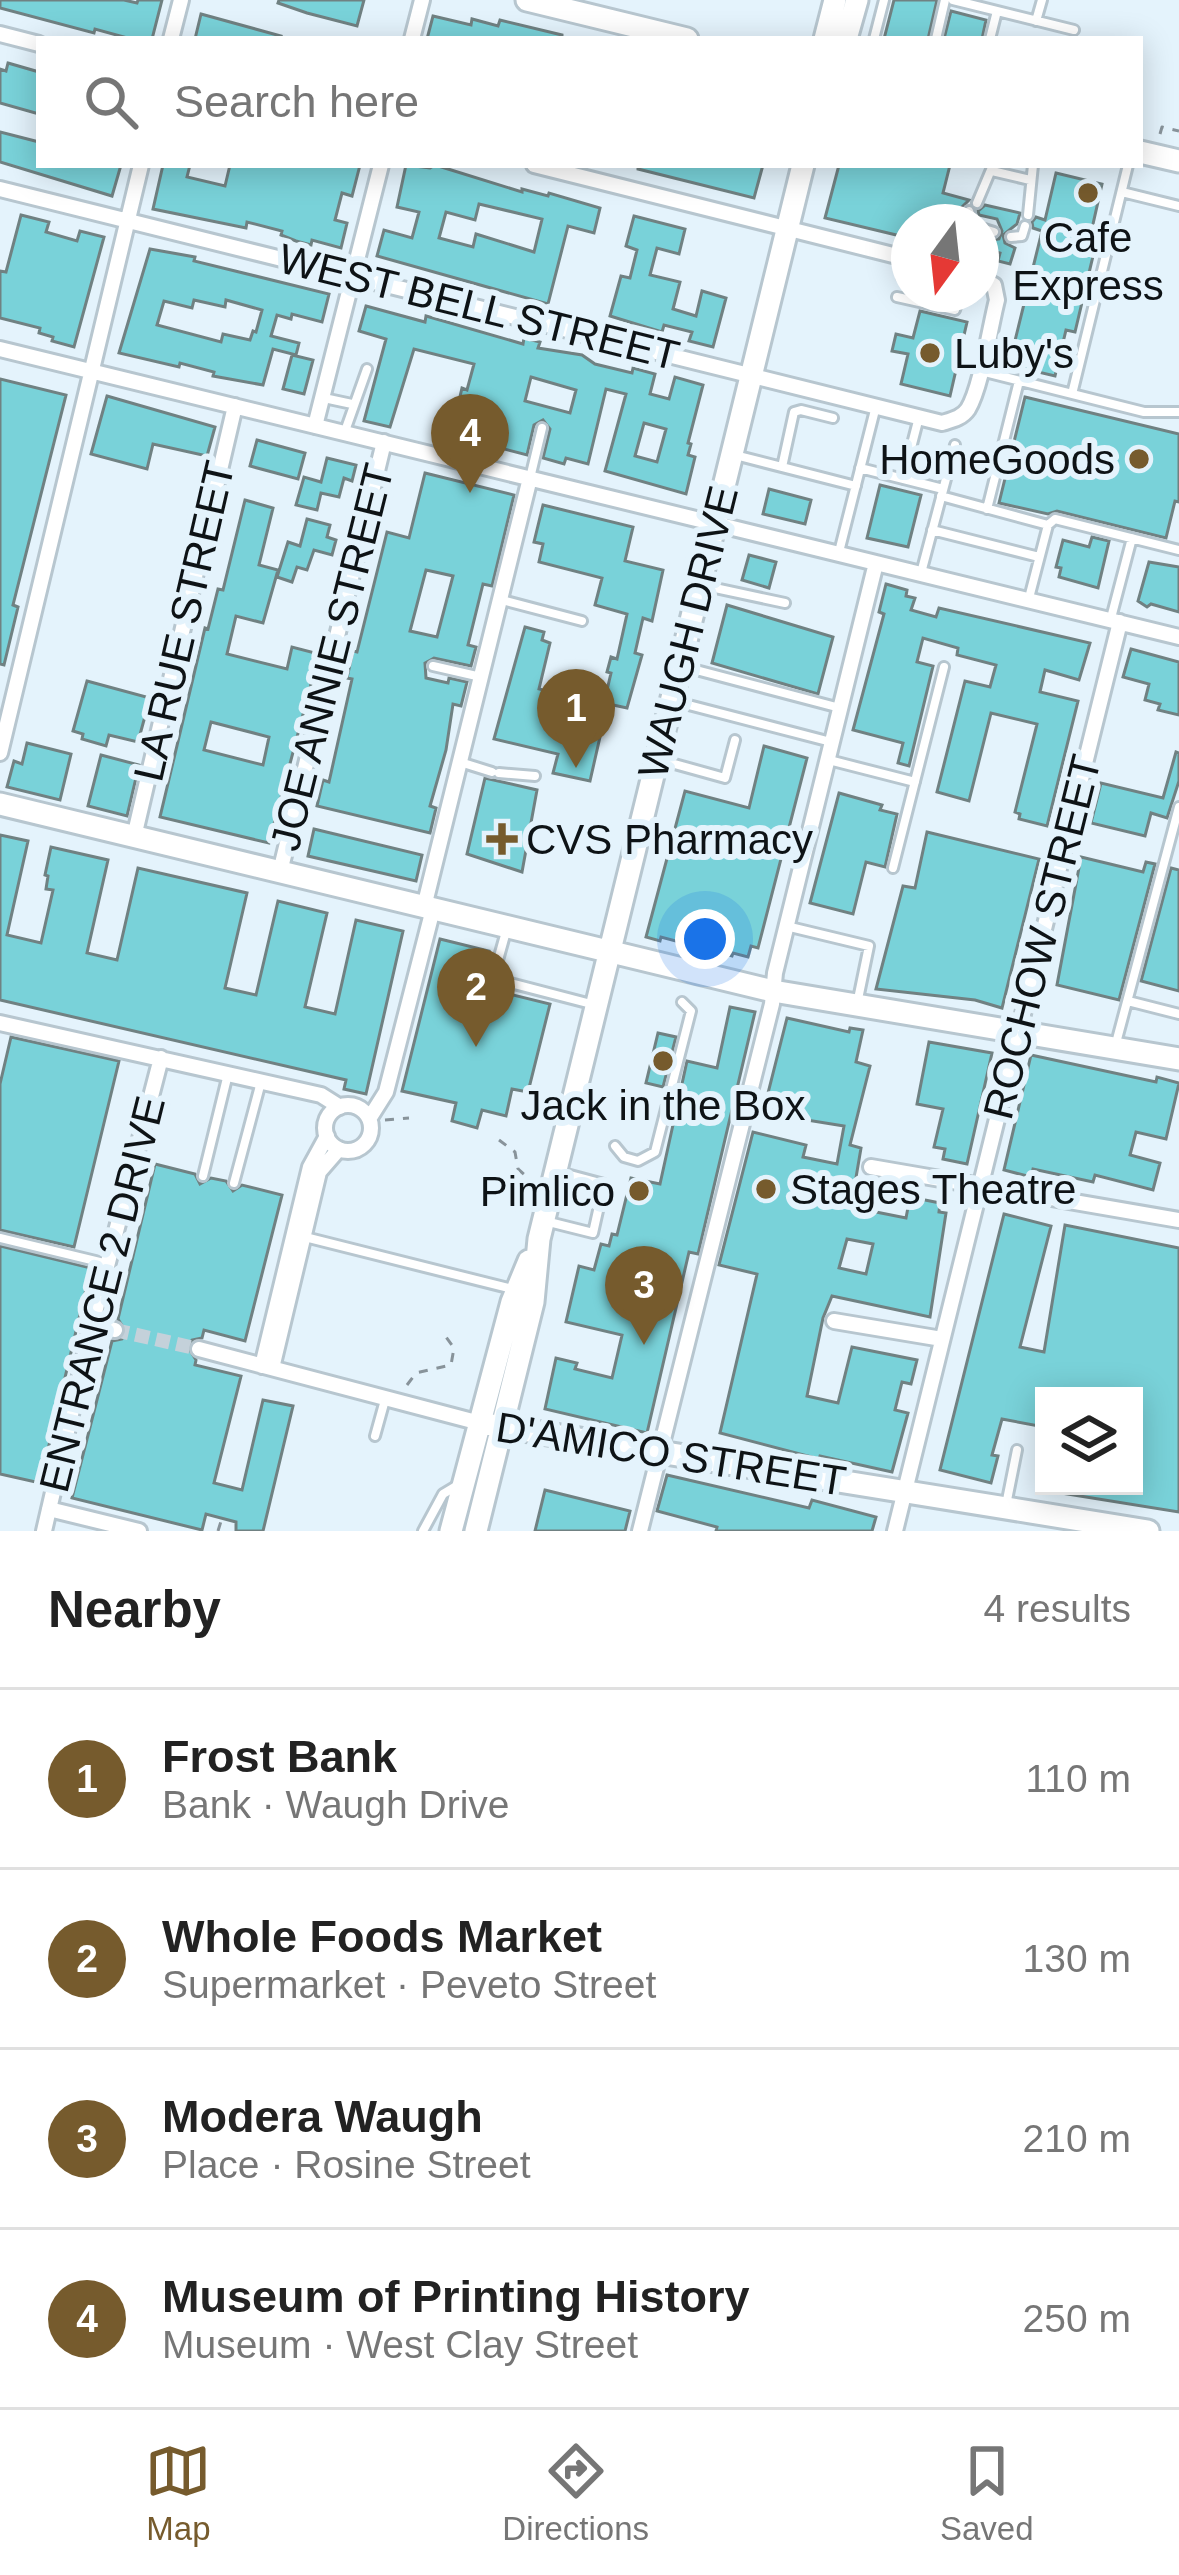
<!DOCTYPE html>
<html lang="en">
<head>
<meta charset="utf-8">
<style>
  body { margin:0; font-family:Arial,sans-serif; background:#f2f2f2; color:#222 }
  .controls { position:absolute; right:36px; bottom:36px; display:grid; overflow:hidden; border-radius:0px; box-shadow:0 6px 30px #0003 }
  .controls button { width:108px; height:108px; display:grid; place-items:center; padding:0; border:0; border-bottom:3px solid #e0e0e0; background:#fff; color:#222; font:60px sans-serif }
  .compass { position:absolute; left:891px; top:204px; width:108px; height:108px; border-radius:50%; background:#fff; box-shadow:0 6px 30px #0003; rotate:195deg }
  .you { position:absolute; left:705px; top:939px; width:42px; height:42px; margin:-30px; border:9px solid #fff; border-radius:50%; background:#1a73e8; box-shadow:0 0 0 18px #1a73e833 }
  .badge { display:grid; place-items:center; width:78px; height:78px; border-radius:50%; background:#765b2d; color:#fff; font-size:39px; font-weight:700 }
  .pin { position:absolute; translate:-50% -99px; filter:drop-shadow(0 3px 6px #0008) }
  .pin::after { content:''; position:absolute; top:63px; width:42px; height:36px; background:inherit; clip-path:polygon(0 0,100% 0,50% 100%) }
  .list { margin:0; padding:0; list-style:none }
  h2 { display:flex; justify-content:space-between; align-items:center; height:156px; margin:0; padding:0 48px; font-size:51px }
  h2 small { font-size:39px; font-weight:400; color:#767676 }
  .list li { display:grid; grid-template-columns:78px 1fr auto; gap:36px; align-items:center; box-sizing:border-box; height:180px; padding:0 48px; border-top:3px solid #e0e0e0 }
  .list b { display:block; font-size:45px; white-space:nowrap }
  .list p { margin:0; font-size:39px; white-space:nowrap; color:#767676 }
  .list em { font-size:39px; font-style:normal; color:#767676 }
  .icon { flex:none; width:66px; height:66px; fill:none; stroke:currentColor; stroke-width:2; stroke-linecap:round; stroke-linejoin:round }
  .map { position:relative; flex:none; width:1179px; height:1531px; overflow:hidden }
  .search { position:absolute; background:#fff; box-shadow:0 6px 30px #0003; left:36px; right:36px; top:36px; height:132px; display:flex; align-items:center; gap:30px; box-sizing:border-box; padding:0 42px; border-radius:0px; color:#767676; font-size:45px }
  .sheet { height:876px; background:#fff }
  nav { display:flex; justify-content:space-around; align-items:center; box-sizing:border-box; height:168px; border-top:3px solid #e0e0e0; background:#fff; font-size:33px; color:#767676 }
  nav a { display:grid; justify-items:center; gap:6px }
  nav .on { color:#765b2d }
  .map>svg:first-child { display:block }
  .building { fill:#79d2d9; stroke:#708182; stroke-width:3; fill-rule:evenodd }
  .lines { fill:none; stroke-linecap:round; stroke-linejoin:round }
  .street-tunnel { stroke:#c4d1da; stroke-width:14; stroke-dasharray:14 7; stroke-linecap:butt }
  .lane-casing { stroke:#b7c6cf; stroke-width:14 }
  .street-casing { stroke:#b7c6cf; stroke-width:20 }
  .secondary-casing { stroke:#b7c6cf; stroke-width:27 }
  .path { stroke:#88939a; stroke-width:3; stroke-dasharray:9 9; stroke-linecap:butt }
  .lane { stroke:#fff; stroke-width:8 }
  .street { stroke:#fff; stroke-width:14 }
  .secondary { stroke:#fff; stroke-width:21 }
  .poi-dot { fill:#765b2d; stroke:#e4f3fc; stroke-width:4.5 }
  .labels { text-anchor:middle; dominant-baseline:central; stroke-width:12; stroke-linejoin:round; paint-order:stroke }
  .poi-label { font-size:42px; fill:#0e1316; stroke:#e4f3fc; text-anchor:start }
  .street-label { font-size:42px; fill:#0e1316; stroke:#e4f3fc }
</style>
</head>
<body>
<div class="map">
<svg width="1179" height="1531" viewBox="0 0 1179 1531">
  <rect width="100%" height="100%" fill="#e4f3fc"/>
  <path class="building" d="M 0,0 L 124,0 L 137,3 L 138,0 L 162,0 L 152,39 L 131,39 L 95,29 L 94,33 L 0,8 Z
    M 279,0 L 364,0 L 357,26 L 307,13 L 278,3 Z
    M 894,0 L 937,0 L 928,39 L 884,39 Z
    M 951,11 L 986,20 L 982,39 L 944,39 Z
    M 201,14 L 281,36 L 280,39 L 195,39 Z
    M 433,16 L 471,25 L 472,19 L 498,26 L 500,20 L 562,35 L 562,39 L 427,39 Z
    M 8,63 L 39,72 L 39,114 L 0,103 L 0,69 L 6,71 Z
    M 0,132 L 39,142 L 39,165 L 121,165 L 112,196 L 0,162 Z
    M 163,165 L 190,165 L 187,177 L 225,186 L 230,165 L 360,165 L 352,196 L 342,193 L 335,220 L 347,223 L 341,248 L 312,240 L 311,245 L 296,241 L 281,235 L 282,231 L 247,222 L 246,228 L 153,209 Z
    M 406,165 L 430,168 L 435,165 L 522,192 L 522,189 L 548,196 L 549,193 L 600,208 L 594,233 L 568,226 L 548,304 L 377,256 L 384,230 L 412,238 L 419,212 L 397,207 ZM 479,204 L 542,219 L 534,252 L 476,234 L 473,247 L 439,238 L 446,212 L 475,220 Z
    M 638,165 L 763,165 L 754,198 L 638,169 Z
    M 839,165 L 950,165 L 943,193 L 969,200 L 961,208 L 964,222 L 909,222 L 909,238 L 825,218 Z
    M 1056,173 L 1102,184 L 1091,233 L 1098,235 L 1075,332 L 1066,330 L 1055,376 L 1009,365 L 1042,231 L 1033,228 L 1032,222 L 1036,217 L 1045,220 Z
    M 985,205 L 1020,213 L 1017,224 L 1003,235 L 1005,243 L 1015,248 L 1010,264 L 998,261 L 1000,253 L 989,250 L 992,240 L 999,239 L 1002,231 L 997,219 L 979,215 L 978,211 Z
    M 21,215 L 49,222 L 46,232 L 77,241 L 80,231 L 104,237 L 74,347 L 52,341 L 53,337 L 39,333 L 40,328 L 0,318 L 0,271 L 6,272 Z
    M 634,216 L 685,229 L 679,254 L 657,248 L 650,275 L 680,282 L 673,309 L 696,316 L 702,291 L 726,298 L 713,347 L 689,341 L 692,332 L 664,325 L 662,332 L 610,316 L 621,276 L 630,278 L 637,250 L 626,246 Z
    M 150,249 L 195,257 L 194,261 L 329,294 L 322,322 L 292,314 L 291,319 L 277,315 L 271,336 L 299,343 L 296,355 L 273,349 L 263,385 L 213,376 L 214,372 L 180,363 L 179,367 L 119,353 ZM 194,300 L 225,307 L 226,300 L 262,310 L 256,332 L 253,331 L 250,340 L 223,334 L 221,342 L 157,325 L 164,301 L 192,308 Z
    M 366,306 L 425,322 L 426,316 L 523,344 L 524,338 L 540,342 L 538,348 L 582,355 L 595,364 L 632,373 L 633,368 L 655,374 L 650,394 L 669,399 L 675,377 L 703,385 L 688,443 L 691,444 L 688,455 L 695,457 L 686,494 L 605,471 L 626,394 L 606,389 L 588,464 L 566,458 L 564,464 L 543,458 L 550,429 L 543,420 L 534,425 L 527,455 L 451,435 L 462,388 L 467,390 L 474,364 L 414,349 L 390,427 L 364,421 L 386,339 L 359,331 ZM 531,377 L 576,390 L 570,413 L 525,401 ZM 644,423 L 666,429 L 657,462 L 635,456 Z
    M 920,311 L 967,322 L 950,396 L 901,384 L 908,354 L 892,351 L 896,334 L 913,338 Z
    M 292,355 L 313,360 L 304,394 L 283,389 Z
    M 0,379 L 66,395 L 13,605 L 18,607 L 4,665 L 0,664 Z
    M 107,396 L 215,427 L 207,456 L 153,444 L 147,469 L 91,454 Z
    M 1025,397 L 1179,434 L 1179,502 L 1175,501 L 1166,538 L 1057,511 L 1048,514 L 999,503 Z
    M 257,440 L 305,453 L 298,479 L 250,466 Z
    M 327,458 L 356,465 L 352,481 L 344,478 L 339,497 L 321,493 L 317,510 L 296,505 L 304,477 L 321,482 Z
    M 425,473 L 514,495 L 492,586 L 483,584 L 468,645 L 476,647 L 471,666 L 434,658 L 425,663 L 426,678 L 448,683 L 449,678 L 467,682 L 461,706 L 453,704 L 446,750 L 430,806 L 436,808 L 430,833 L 317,806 L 323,780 L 329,782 L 352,679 L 347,678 L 353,651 L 357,652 L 387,532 L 409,538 ZM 426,570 L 453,576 L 437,637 L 410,631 Z
    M 880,485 L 921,495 L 908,547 L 867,538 Z
    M 769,489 L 811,500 L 805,524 L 763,514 Z
    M 245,500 L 273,508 L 259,565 L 278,570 L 263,623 L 236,616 L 227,654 L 287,669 L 292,647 L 319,654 L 269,843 L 160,817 L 205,628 L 208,629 L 218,589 L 223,590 ZM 211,722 L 269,737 L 263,765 L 204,750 Z
    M 543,505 L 633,527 L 625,561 L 663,570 L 652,621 L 643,618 L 635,653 L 642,655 L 627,708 L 604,703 L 611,673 L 607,672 L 611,657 L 617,659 L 627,614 L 595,605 L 602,578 L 539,562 L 543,544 L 534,542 Z
    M 307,519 L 330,525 L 327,537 L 336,540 L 332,555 L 314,550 L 307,570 L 297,567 L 292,582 L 277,577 L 288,542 L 300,546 Z
    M 1092,537 L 1109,541 L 1098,588 L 1059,577 L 1061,568 L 1056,567 L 1063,540 L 1089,547 Z
    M 749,555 L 776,562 L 769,588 L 742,580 Z
    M 1149,562 L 1179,567 L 1179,612 L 1151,604 L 1147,607 L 1138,601 Z
    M 886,584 L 907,590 L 906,596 L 915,598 L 911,610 L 936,617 L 939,608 L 1090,643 L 1079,680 L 1045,670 L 1040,692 L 1078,701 L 1047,826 L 1019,819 L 1020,814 L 1015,812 L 1037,724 L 991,713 L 969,801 L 937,792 L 965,681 L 990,687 L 996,665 L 957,655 L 958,648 L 923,638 L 917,662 L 933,666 L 909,766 L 898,763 L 903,743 L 853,730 L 884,614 L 879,612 Z
    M 727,605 L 833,637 L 818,694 L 712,663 Z
    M 525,627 L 544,632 L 542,640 L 550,643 L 539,689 L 607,706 L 590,781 L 553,773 L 558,754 L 494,739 Z
    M 1131,649 L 1179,662 L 1179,715 L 1158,710 L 1160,704 L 1145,700 L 1149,684 L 1123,677 Z
    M 87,681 L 150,698 L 138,742 L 109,735 L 106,746 L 82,739 L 83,734 L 73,731 Z
    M 27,743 L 71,754 L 60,800 L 7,787 L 14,761 L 22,764 Z
    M 764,746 L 807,758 L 758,948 L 751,946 L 748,957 L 733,953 L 732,956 L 661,937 L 660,941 L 646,937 L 685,791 L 749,808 Z
    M 1176,752 L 1179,753 L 1179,781 L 1167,818 L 1151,813 L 1145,836 L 1091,823 L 1101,783 L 1163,798 Z
    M 101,755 L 139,765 L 127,816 L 88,806 Z
    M 485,778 L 537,790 L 522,872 L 467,854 Z
    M 839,793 L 882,805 L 880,810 L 897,814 L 885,867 L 866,862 L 853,914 L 810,903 Z
    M 314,829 L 422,855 L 416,881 L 308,856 Z
    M 927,832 L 1039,859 L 1002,1008 L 975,1000 L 876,989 L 903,886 L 915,888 Z
    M 0,835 L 28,841 L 7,935 L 41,943 L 53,890 L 46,889 L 48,876 L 45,875 L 51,847 L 108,860 L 87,953 L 117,960 L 138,868 L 247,893 L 225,988 L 256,995 L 278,901 L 327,913 L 305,1007 L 335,1014 L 356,920 L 403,931 L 366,1094 L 344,1089 L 346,1080 L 0,1000 Z
    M 1081,857 L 1143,872 L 1146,862 L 1155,864 L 1119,1000 L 1057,985 Z
    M 1171,868 L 1179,870 L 1179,991 L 1141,981 Z
    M 440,939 L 489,951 L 485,967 L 456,959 L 451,980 L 550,1004 L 528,1092 L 512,1089 L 506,1116 L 482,1110 L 477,1128 L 452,1121 L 456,1103 L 402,1091 Z
    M 730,1007 L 755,1012 L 698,1254 L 689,1252 L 647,1433 L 545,1409 L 556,1358 L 577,1363 L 575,1369 L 612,1378 L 622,1335 L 566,1322 L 579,1266 L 594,1270 L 601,1244 L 609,1246 L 612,1234 L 617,1235 L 631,1178 L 660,1184 L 687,1061 L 717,1068 Z
    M 787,1018 L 849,1032 L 850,1028 L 863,1030 L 856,1062 L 870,1066 L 850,1145 L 861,1148 L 851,1207 L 906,1218 L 910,1197 L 940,1203 L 939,1212 L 946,1213 L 930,1317 L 832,1296 L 823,1318 L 807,1396 L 838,1403 L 852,1347 L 917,1360 L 911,1384 L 902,1382 L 895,1410 L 908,1413 L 892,1472 L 820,1456 L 819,1459 L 720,1433 L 757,1274 L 719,1265 L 753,1132 L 806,1145 L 803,1157 L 837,1164 L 844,1126 L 763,1113 ZM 847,1239 L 873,1244 L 866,1274 L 839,1268 Z
    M 658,1033 L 676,1037 L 663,1087 L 646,1083 Z
    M 11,1037 L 119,1061 L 74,1247 L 0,1230 L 0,1084 Z
    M 929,1042 L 992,1053 L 967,1164 L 943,1159 L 945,1149 L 934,1147 L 943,1109 L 917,1104 Z
    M 1031,1055 L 1156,1082 L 1157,1077 L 1179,1083 L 1166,1139 L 1136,1132 L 1130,1155 L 1160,1163 L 1153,1190 L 1095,1175 L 1093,1182 L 1033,1169 L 1031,1177 L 1004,1170 Z
    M 155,1164 L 195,1174 L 200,1184 L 211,1178 L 226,1181 L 233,1191 L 242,1185 L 282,1195 L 245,1341 L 204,1330 L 202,1338 L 192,1340 L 188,1347 L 196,1360 L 195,1365 L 241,1376 L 214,1483 L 242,1490 L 263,1400 L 293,1406 L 263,1531 L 236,1531 L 236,1522 L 206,1514 L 202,1530 L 72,1498 L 112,1341 L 122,1339 L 126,1332 L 118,1319 Z
    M 1004,1214 L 1051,1226 L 1020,1347 L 1044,1352 L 1065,1225 L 1179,1248 L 1179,1512 L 1055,1492 L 1056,1486 L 1134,1486 L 1134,1396 L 1044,1396 L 1044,1427 L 1002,1419 L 992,1455 L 998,1456 L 991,1483 L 940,1470 Z
    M 0,1246 L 91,1268 L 40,1483 L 0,1474 Z
    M 667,1475 L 809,1508 L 812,1500 L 876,1517 L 872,1531 L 716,1531 L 717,1527 L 657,1511 Z
    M 545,1490 L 630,1511 L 625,1531 L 535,1531 Z"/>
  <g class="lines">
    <path class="street-tunnel" d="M 115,1330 L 199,1349"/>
    <defs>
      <path id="lane" d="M 953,0 L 1074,30
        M 1036,21 L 1042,0
        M 874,39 L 884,0
        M 936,39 L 945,0
        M 990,39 L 997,11
        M 992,171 L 1030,180
        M 1122,192 L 1179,206
        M 977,203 L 993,165
        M 969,211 L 972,220
        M 1028,215 L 1033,165
        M 981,228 L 994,232
        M 1011,237 L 1022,236 L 1025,226
        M 902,277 L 909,279
        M 897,297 L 955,310 L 960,294
        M 981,371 L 1144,412 L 1179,412
        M 1072,394 L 1128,165
        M 324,398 L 352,404
        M 345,431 L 367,369
        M 735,455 L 856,486
        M 782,467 L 794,412 L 801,410 L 833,418
        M 860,468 L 943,489
        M 530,478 L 542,428
        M 903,479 L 919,417
        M 941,496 L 1048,525 L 1055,519 L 1179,550
        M 987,509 L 1019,381
        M 932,530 L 1039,557
        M 839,552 L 876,406
        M 921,573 L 955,445
        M 701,585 L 785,603
        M 1029,598 L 1048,525
        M 502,600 L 582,621
        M 1111,618 L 1132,538
        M 433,666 L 481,677
        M 681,666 L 840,708
        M 677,702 L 831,742
        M 660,760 L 725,778 L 735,740
        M 829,760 L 915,782
        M 460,762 L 492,772
        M 499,773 L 535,776
        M 893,868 L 944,667
        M 786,926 L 869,946 L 857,1004
        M 460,970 L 595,1005
        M 493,978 L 507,928
        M 1128,1001 L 1179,1014
        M 1116,1043 L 1179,807
        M 615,1146 L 624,1157 L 638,1161 L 655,1152 L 691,1011 L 682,1002
        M 203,1176 L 228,1074
        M 234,1183 L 261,1082
        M 545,1221 L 593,1233 L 604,1184 L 559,1172
        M 305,1237 L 512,1289
        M 0,1238 L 108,1264
        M 375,1436 L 385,1400
        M 1006,1505 L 1017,1450
        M 423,1531 L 443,1494 L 458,1485"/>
      <path id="street" d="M 0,34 L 39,44
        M 171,39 L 181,0
        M 412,39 L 422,0
        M 534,165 L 909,259
        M 0,189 L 942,423 C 952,420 962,418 968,409 C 981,388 990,327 997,300 L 994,285 L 981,279
        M 0,349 L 1179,637
        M 315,426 L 381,165
        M 0,753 L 141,165
        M 134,837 L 235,406
        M 280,872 L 384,442
        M 424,907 L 530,478
        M 0,1023 L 321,1095 L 340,1107
        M325 1128a23 23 0 1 1 46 0a23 23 0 1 1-46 0Z
        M 369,1119 L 386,1092 L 433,909
        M 871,1167 L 1179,1220
        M 834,1321 L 942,1339
        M 92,1324 L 115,1330
        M 199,1349 L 480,1423
        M 262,1366 L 310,1167 L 327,1136
        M 272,1368 L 319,1172 L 339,1149
        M 49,1509 L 139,1531
        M 44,1531 L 92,1324 L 161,1058
        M 640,1531 L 772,1004 L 775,973 L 876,563
        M 895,1531 L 1120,622"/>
      <path id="secondary" d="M 527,0 L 687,39
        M 825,39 L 835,0
        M 846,39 L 857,0
        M 1140,152 L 1179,161
        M 0,804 L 773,991 L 1179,1059
        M 480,1423 L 1148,1531
        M 451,1531 L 512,1302 L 529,1261
        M 476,1531 L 533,1302 L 539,1239 L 803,165"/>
    </defs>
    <use href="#lane" class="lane-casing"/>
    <use href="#street" class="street-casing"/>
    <use href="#secondary" class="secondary-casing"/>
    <path class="path" d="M 1160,134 L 1162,127 L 1179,131
      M 385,1120 L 409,1118
      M 499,1140 L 515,1152 L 518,1169 L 526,1176
      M 407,1385 L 416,1373 L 451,1365 L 454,1348 L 446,1337
      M 218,1531 L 222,1518"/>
    <use href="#lane" class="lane"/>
    <use href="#street" class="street"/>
    <use href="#secondary" class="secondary"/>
  </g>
  <g class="poi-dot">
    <circle cx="1088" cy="193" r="12"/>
    <circle cx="930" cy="353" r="12"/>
    <circle cx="1139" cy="459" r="12"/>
    <path d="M496 821h12v12h12v12h-12v12h-12v-12h-12v-12h12z"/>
    <circle cx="663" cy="1061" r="12"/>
    <circle cx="766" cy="1189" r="12"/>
    <circle cx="639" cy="1191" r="12"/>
  </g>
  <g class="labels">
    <g class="poi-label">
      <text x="1088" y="237" text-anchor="middle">Cafe<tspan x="1088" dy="48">Express</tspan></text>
      <text x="954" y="353">Luby's</text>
      <text x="1115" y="459" text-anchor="end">HomeGoods</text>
      <text x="526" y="839">CVS Pharmacy</text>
      <text x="663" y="1105" text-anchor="middle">Jack in the Box</text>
      <text x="790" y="1189">Stages Theatre</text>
      <text x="615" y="1191" text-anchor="end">Pimlico</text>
    </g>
    <g class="street-label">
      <text transform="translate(479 307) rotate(14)">WEST BELL STREET</text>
      <text transform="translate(184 621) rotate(-77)">LA RUE STREET</text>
      <text transform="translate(688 632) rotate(-76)">WAUGH DRIVE</text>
      <text transform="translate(332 657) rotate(-76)">JOE ANNIE STREET</text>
      <text transform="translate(1042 937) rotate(-76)">ROCHOW STREET</text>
      <text transform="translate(102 1294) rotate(-76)">ENTRANCE 2 DRIVE</text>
      <text transform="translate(671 1454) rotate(9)">D'AMICO STREET</text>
    </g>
  </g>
</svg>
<div class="controls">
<button><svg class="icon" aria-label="layers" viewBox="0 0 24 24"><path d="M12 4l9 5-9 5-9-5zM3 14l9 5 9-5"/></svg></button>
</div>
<svg class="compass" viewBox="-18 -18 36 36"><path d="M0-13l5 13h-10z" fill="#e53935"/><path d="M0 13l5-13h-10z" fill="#767676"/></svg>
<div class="you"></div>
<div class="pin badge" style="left:576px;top:768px">1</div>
<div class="pin badge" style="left:476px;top:1047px">2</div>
<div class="pin badge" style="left:644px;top:1345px">3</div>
<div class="pin badge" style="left:470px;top:493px">4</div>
<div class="search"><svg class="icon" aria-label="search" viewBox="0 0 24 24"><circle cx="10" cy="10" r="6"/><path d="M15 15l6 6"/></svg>Search here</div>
</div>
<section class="sheet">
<h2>Nearby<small>4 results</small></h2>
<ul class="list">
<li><span class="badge">1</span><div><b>Frost Bank</b><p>Bank · Waugh Drive</p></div><em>110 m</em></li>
<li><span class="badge">2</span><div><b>Whole Foods Market</b><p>Supermarket · Peveto Street</p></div><em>130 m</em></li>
<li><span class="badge">3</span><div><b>Modera Waugh</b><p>Place · Rosine Street</p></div><em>210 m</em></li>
<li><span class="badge">4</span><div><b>Museum of Printing History</b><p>Museum · West Clay Street</p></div><em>250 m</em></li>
</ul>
</section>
<nav>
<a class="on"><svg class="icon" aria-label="map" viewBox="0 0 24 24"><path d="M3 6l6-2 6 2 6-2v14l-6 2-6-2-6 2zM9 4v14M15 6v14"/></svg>Map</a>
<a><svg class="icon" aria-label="directions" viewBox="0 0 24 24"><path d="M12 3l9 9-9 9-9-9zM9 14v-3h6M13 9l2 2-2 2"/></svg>Directions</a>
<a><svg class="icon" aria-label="saved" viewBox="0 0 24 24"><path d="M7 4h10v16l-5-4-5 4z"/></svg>Saved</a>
</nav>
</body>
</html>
